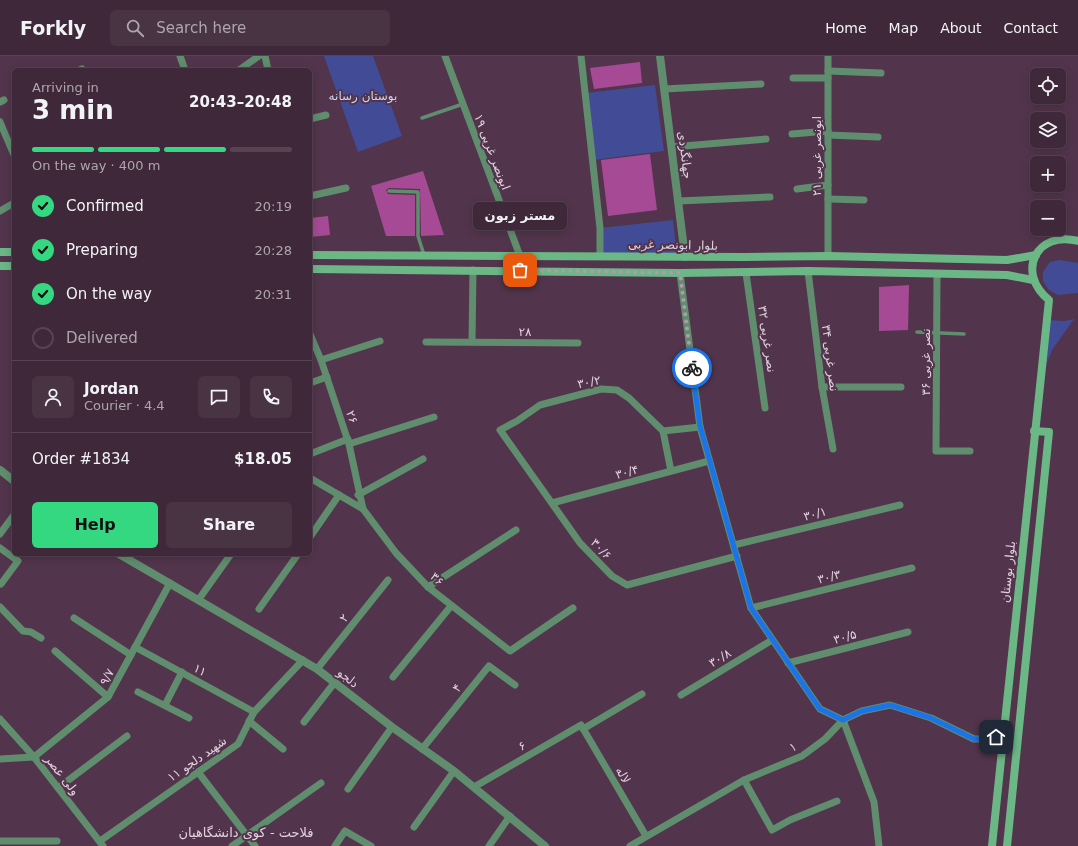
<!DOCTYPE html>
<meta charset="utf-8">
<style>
body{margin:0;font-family:"DejaVu Sans",Vazirmatn,sans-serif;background:#493444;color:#f1f3f6;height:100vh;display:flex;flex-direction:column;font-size:15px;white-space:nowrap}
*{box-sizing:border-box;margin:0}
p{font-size:13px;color:#ada6ae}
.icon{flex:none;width:22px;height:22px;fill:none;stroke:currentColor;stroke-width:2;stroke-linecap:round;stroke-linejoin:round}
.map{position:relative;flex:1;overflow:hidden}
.details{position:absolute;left:12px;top:12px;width:300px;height:488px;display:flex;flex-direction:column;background:#3e2839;border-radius:6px;box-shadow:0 2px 10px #0003,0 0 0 1px #574453}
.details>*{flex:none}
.fabs{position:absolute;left:1030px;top:12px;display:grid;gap:8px}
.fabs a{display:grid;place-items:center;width:36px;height:36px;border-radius:6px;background:#3e2839;box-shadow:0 2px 10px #0003,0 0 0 1px #574453;font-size:20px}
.pin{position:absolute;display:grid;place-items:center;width:34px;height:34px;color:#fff;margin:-17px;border-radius:8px;box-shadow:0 2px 6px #0006}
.courier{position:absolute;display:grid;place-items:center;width:40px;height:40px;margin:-20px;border:3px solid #1a73e8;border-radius:50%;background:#fff;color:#222;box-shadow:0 1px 5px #0007}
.bubble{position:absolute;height:28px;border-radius:6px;background:#3e2839;box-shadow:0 2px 10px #0003,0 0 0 1px #574453;font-size:13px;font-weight:600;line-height:28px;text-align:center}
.overview em{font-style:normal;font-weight:600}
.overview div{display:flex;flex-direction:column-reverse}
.overview{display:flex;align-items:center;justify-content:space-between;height:68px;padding:0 20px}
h1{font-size:26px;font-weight:600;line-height:30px}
.bar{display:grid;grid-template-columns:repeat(4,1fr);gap:6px 4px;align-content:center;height:48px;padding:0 20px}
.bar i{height:5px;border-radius:3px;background:#574453}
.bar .on{background:#33d881}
.bar p{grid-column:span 4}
.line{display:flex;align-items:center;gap:10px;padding:0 20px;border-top:1px solid #574453}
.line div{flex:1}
.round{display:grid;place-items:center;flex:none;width:42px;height:42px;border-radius:6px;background:#493444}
ol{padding:0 20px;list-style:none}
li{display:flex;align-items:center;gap:12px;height:44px}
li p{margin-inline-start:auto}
li .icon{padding:4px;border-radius:50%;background:#33d881;color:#111;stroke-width:4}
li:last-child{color:#ada6ae}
li i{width:22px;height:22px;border:2px solid #574453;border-radius:50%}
.action{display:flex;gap:8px;margin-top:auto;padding:8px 20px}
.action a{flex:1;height:46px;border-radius:6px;background:#33d881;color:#111;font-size:16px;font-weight:600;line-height:46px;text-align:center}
.action a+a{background:#493444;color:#f1f3f6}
header{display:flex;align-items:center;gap:24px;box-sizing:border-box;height:56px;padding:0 20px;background:#3e2839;border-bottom:1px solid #574453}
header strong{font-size:19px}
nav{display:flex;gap:22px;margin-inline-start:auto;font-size:14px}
.search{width:280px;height:36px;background:#493444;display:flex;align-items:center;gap:10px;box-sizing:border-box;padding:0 14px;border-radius:6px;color:#ada6ae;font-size:15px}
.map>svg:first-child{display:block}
.green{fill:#414b96}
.building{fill:#a64a96}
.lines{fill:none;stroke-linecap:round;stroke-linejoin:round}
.service{stroke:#5f8d6e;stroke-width:3.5}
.minor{stroke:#5f8d6e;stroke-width:7}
.tertiary{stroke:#5f8d6e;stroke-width:8}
.secondary{stroke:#6cb786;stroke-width:8}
.done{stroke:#b09aab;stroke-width:4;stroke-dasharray:0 7.2}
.route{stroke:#1a73e8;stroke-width:5}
.labels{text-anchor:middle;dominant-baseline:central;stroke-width:4;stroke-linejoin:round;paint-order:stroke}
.park-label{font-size:12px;fill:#ccd3ed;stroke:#52354c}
.street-label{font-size:12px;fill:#e2d1de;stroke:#52354c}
.neighbourhood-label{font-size:13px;fill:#e2d1de;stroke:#52354c}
</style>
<header>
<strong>Forkly</strong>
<div class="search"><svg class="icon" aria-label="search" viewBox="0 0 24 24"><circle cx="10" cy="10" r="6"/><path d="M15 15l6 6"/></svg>Search here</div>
<nav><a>Home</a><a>Map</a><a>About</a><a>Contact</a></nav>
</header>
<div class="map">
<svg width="1078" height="790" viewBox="0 0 1078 790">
<rect width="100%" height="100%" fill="#52354c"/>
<!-- green -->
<g class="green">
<path d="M324,0H373L402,80L358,96Z"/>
<path d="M655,29L664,95L593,104L586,37Z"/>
<path d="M673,164L677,201L600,200V172Z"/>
<path d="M1060,204L1078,207V237L1058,239L1049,234L1043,225V216L1050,206Z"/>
<path d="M1074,263L1052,294L1046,309L1040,367L1048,264L1065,265Z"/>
</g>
<!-- building -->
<g class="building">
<path d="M640,6L642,27L594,33L590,12Z"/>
<path d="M650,98L657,154L608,160L601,104Z"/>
<path d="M423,115L444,179L421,180L420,133L389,132L386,134L388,138L415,139V180H386L371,130Z"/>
<path d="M328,160L330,179L310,181V162Z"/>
<path d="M909,229L908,274L879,275V231Z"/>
</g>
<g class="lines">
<!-- service -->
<g class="service">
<path d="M422,62L463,48"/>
<path d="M389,135L418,136V180L424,199"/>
<path d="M917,276L964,278"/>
</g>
<!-- minor -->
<g class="minor">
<path d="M180,0L185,14"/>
<path d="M265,0L268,14"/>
<path d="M445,0L520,200"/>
<path d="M581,0L600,172V200"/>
<path d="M828,0V200"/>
<path d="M80,14L82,13"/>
<path d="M239,14L259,0"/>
<path d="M828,15L881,17"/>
<path d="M793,22H828"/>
<path d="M664,33L761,28"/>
<path d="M0,46L4,44"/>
<path d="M310,63L326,59"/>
<path d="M0,66L14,99"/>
<path d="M792,78L828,75"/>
<path d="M828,79L878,81"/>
<path d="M672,91L766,83"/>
<path d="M797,133L828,129"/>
<path d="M310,140L346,132"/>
<path d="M828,143L864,144"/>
<path d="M679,145L770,141"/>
<path d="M0,155L14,147"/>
<path d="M808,215L822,331L833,393"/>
<path d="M680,217L700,371L751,552L820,653L843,664"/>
<path d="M746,217L765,352"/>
<path d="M937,218L936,395H970"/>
<path d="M310,278L321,304L349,388L363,453L396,497L428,531L510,595L573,552"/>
<path d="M426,286L578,287"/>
<path d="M472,286L473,214"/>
<path d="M321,304L380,285"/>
<path d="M310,327L327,321"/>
<path d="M822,331H901"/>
<path d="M700,371L663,375L629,342L617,334L601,333L540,349L517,365L500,374L580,487L612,520L627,529L737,500"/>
<path d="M663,375L671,415"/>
<path d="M349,388L434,361"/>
<path d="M310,398L348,383"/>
<path d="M310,422L363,453"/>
<path d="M358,439L423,403"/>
<path d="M552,447L709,405"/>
<path d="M0,478L14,459"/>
<path d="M310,481L339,439"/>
<path d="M734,489L900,449"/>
<path d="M0,492L18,505L1,528"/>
<path d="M428,531L516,474"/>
<path d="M199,543L231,498"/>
<path d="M0,551L23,575L31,576L41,582"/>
<path d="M751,552L912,512"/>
<path d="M259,553L298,498"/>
<path d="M74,562L131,599"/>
<path d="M135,591L254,656"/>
<path d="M55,595L108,641"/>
<path d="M788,607L908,576"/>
<path d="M317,613L388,524"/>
<path d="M393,621L451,550"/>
<path d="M138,636L189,662"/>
<path d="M681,639L772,584"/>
<path d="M165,649L182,616"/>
<path d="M0,663L34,701L103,790"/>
<path d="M843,664L874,746L879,790"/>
<path d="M249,665L283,693"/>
<path d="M304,666L335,626"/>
<path d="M583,673L642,638"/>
<path d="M422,693L489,610L515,629"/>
<path d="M0,703L34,701L108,641L170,527"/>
<path d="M198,716L255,790"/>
<path d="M744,724L772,774L790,764L837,745"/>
<path d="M474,731L581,669L646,780"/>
<path d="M58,732L127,680"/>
<path d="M348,733L392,671"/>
<path d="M414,771L454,715"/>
<path d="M0,785H57"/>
<path d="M100,785L238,688L254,656L303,604"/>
<path d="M232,790L321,727"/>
<path d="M335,790L345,775L371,790"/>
<path d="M489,790L510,760"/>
<path d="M630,790L744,724L802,700L825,683L843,664L862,655L890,649L931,662L974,683H989L1004,679"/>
</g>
<!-- tertiary -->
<g class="tertiary">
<path d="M660,0L685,201"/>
<path d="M0,414L14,425"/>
<path d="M119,498L317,613L392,671L454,715L545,790"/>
</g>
<!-- secondary -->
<g class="secondary">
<path d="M0,196H14"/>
<path d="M310,199L745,201L828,200L1007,204L1036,199"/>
<path d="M0,210H14"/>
<path d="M310,213L680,217L808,215L1007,219L1033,224"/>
<path d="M992,790L1049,244C1015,216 1037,174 1078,185"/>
<path d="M1007,790L1049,376L1034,375"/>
</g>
</g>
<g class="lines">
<!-- done -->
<path class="done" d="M520,214L680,217L692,312"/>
<!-- route -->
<path class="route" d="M692,312L700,370L751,552L820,653L843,664L862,655L890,649L931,662L974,683H989L996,681"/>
</g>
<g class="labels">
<!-- park labels -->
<g class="park-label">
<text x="363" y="40">بوستان رسانه</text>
</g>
<!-- street labels -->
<g class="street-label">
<text transform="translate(492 96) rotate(69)">ابونصر غربی ۱۹</text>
<text transform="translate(685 99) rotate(83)">جهانگردی</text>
<text transform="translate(817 100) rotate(-90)">ابونصر غربی ۲۱</text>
<text transform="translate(673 189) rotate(1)">بلوار ابونصر غربی</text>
<text transform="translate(525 276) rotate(1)">۲۸</text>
<text transform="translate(767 283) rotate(82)">نصر غربی ۳۲</text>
<text transform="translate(830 302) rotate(83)">نصر غربی ۳۴</text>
<text transform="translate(926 306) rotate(-90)">نصر غربی ۳۶</text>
<text transform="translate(589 326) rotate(-11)">۳۰/۲</text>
<text transform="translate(352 361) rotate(71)">۲۶</text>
<text transform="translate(627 416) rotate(-15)">۳۰/۴</text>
<text transform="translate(815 458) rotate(-14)">۳۰/۱</text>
<text transform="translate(601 493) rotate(46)">۳۰/۶</text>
<text transform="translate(1008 516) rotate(-84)">بلوار بوستان</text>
<text transform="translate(829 521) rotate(-14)">۳۰/۳</text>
<text transform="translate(437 523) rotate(43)">۳۶</text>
<text transform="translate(344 562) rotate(-52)">۲</text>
<text transform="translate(845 581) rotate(-15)">۳۰/۵</text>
<text transform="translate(720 602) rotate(-31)">۳۰/۸</text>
<text transform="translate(200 614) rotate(29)">۱۱</text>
<text transform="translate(107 621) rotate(-61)">۹/۷</text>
<text transform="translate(348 622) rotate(38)">دلجو</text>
<text transform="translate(457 632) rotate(-51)">۴</text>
<text transform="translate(522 690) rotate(-30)">۶</text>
<text transform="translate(793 691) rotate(-26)">۱</text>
<text transform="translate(197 703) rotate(-35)">شهید دلجو ۱۱</text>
<text transform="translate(62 719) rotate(52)">ولی عصر</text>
<text transform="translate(623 719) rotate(60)">لاله</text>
</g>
<!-- neighbourhood labels -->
<g class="neighbourhood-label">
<text x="246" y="776">فلاحت - کوی دانشگاهیان</text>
</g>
</g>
</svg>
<div class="fabs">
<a><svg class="icon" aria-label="locate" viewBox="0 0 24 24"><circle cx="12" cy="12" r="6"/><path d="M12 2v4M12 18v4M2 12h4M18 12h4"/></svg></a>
<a><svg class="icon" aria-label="layers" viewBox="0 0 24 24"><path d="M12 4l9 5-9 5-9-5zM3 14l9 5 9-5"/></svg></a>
<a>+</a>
<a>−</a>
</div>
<div class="pin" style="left:520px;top:214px;background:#ea580c"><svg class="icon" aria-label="bag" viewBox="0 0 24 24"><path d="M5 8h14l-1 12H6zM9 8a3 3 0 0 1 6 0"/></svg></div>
<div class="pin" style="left:996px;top:681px;background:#1f2937"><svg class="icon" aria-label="home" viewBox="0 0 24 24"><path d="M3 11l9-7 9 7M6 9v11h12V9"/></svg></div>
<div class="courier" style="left:692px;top:312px"><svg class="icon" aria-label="bike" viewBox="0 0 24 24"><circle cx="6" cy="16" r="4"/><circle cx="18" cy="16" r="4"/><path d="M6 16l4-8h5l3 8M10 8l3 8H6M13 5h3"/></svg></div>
<div class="bubble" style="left:473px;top:146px;width:94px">مستر زبون</div>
<section class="details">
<div class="overview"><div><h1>3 min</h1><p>Arriving in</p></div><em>20:43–20:48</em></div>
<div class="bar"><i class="on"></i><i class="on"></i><i class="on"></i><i></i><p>On the way · 400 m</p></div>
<ol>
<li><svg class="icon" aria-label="check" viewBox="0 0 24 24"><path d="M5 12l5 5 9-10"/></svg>Confirmed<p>20:19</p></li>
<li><svg class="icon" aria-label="check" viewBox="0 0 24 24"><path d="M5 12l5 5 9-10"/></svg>Preparing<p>20:28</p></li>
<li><svg class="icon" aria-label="check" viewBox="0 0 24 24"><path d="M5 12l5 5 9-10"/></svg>On the way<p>20:31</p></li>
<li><i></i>Delivered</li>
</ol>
<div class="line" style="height:72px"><a class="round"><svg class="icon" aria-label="person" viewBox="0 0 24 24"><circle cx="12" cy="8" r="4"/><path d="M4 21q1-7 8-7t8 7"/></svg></a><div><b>Jordan</b><p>Courier · 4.4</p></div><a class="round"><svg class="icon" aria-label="chat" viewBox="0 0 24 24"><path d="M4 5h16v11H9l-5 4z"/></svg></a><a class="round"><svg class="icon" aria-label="phone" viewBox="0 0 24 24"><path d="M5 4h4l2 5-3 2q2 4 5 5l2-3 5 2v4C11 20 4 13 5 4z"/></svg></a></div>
<div class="line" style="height:52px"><div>Order #1834</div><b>$18.05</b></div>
<div class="action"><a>Help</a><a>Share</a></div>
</section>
</div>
